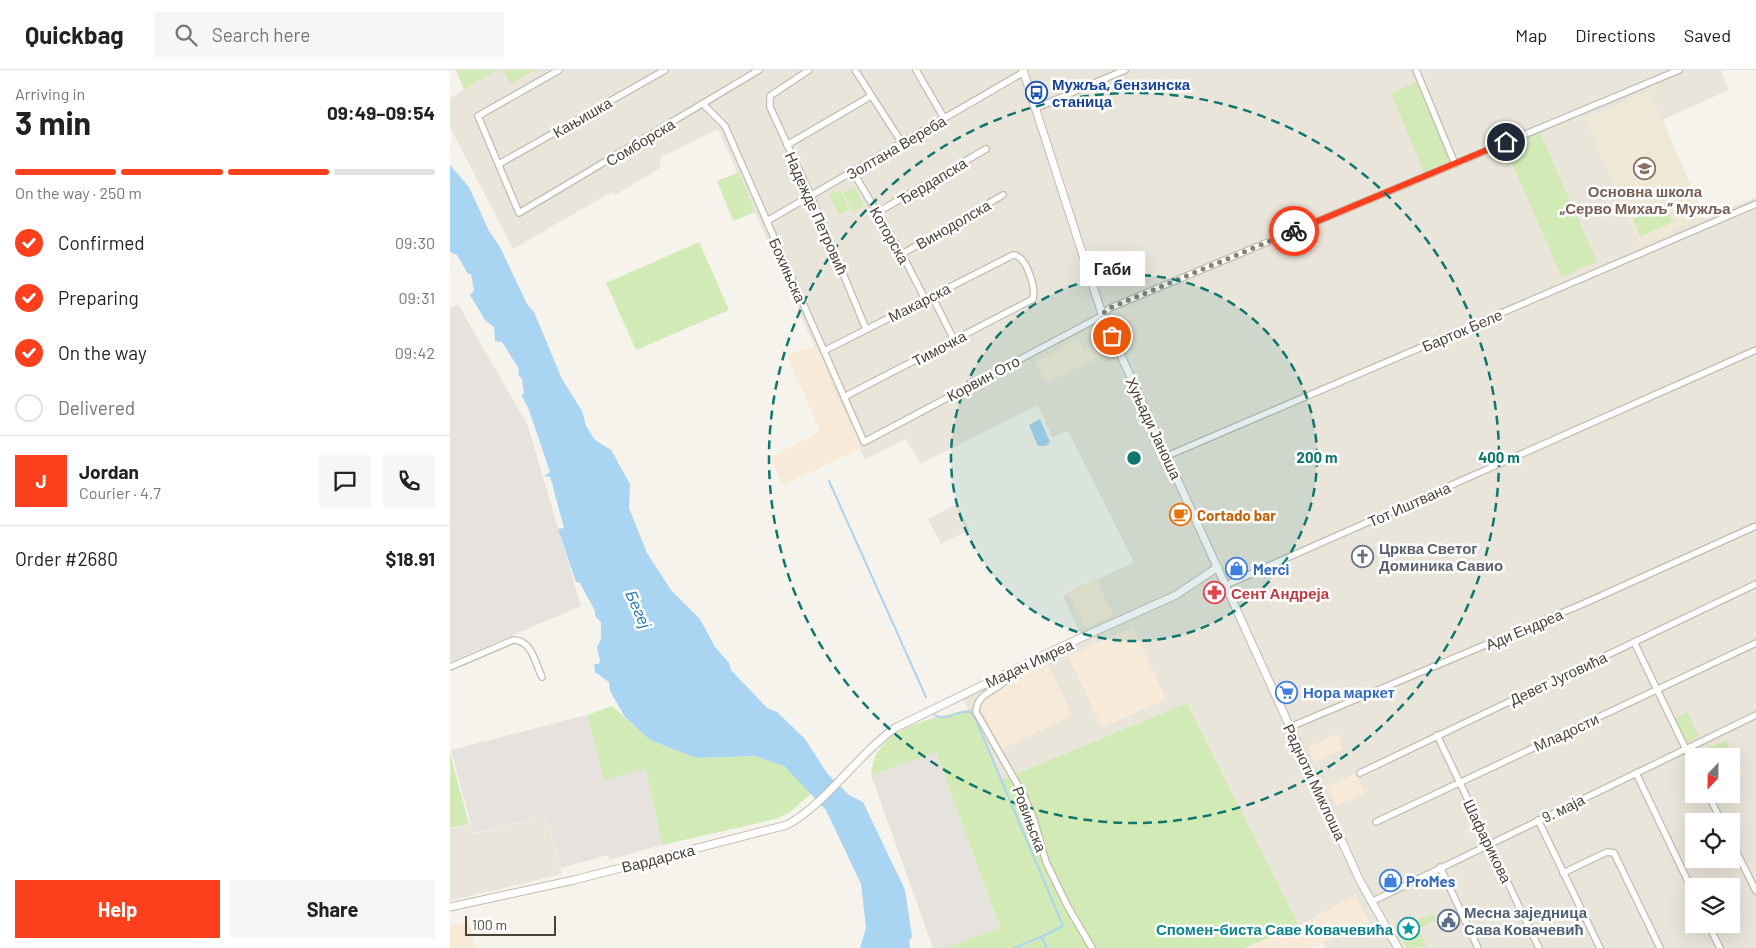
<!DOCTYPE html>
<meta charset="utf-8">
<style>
body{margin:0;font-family:Barlow,sans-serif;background:#f6f6f6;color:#222;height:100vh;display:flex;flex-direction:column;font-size:19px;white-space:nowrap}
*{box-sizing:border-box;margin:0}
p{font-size:16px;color:#767676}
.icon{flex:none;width:28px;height:28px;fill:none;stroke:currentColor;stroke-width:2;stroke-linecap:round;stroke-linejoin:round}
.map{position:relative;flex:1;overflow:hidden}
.side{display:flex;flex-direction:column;background:#fff;width:450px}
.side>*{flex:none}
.needle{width:32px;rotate:202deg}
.controls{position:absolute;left:1235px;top:678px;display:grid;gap:10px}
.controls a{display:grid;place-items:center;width:55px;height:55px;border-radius:0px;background:#fff;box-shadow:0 5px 20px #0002;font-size:25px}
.scale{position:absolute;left:15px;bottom:12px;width:91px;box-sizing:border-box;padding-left:5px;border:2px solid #4b4439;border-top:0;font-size:14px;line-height:18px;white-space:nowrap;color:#4b4439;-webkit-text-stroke:4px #fff;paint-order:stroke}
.pin{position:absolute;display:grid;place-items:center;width:42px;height:42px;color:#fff;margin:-21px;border:2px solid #fff;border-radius:50%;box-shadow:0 1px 5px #0007}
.courier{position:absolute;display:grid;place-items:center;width:50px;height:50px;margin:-25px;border:4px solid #fc3f1d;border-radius:50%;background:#fff;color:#222;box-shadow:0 1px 6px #0007}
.bubble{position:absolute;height:35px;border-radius:0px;background:#fff;box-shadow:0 5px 20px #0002;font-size:16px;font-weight:700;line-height:35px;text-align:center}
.summary em{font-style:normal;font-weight:700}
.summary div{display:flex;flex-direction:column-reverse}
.summary{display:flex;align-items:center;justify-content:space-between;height:85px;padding:0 15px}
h1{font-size:32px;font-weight:700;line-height:38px}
.bar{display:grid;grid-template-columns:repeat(4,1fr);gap:8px 5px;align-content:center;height:60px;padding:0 15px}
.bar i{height:6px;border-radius:4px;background:#e0e0e0}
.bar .active{background:#fc3f1d}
.bar p{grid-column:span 4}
.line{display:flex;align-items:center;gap:12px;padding:0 15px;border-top:1px solid #e0e0e0}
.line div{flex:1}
.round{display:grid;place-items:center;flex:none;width:52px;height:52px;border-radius:0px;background:#f6f6f6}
ol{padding:0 15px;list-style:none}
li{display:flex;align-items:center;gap:15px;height:55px}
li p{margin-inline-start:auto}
li .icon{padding:5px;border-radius:50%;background:#fc3f1d;color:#fff;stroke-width:4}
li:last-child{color:#767676}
li i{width:28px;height:28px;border:2px solid #e0e0e0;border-radius:50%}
.cta{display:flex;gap:10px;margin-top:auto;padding:10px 15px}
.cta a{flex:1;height:58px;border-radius:0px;background:#fc3f1d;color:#fff;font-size:20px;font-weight:700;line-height:58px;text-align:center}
.cta a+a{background:#f6f6f6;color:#222}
header{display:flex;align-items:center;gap:30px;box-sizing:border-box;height:70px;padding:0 25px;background:#fff;border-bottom:1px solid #e0e0e0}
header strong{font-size:24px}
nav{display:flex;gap:28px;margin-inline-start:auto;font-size:18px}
.search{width:350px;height:45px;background:#f6f6f6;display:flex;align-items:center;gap:12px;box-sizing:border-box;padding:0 18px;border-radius:0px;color:#767676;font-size:19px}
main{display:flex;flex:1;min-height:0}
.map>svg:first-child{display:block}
.residential{fill:#eae5da;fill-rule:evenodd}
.commercial{fill:#f7ead8}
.industrial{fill:#e6e2dd}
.education{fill:#efe8d6}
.green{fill:#d2eab5}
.parking{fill:#e5e3e0}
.water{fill:#a9d4f2}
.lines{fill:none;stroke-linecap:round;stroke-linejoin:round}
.stream{stroke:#a9d4f2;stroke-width:2}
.minor-casing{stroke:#c2bbae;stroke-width:8}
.tertiary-casing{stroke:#c2bbae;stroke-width:9}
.minor{stroke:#fff;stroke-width:5.5}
.tertiary{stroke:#fff;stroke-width:7}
.done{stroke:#878178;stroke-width:5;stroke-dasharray:0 9}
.route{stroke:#fc3f1d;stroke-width:6}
.ring{fill:none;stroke:#0f766e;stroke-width:2.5;stroke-dasharray:9 6}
.labels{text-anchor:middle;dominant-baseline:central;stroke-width:5;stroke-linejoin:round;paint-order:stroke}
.transit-label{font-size:15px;font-weight:bold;fill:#164399;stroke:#fff;text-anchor:start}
.street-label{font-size:15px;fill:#4b4439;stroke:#fff}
.education-label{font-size:15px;font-weight:bold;fill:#785e54;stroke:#fff}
.food-label{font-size:15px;font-weight:bold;fill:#c56008;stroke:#fff;text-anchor:start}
.worship-label{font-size:15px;font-weight:bold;fill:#5b616d;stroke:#fff;text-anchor:start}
.shop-label{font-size:15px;font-weight:bold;fill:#366cbe;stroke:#fff;text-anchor:start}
.health-label{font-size:15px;font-weight:bold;fill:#be3a42;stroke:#fff;text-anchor:start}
.service-label{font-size:15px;font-weight:bold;fill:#4e5e75;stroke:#fff;text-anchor:start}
.culture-label{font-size:15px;font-weight:bold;fill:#0d838f;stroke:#fff;text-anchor:end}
.water-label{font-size:16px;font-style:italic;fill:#2e7ab2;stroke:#fff}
.centre{fill:#0f766e;stroke:#fff;stroke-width:2.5}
.ring-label{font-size:15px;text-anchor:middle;font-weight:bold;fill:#0f766e;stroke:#fff;stroke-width:5;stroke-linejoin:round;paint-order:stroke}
</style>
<header>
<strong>Quickbag</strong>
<div class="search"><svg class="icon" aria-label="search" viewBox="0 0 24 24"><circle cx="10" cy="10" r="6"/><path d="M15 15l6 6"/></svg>Search here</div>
<nav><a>Map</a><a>Directions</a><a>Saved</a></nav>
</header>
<main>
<section class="side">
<div class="summary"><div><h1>3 min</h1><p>Arriving in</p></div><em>09:49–09:54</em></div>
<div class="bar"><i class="active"></i><i class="active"></i><i class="active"></i><i></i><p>On the way · 250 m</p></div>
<ol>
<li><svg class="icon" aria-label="check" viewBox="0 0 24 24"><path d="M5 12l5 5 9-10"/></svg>Confirmed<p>09:30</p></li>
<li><svg class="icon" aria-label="check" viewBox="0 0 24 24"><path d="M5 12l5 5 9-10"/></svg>Preparing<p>09:31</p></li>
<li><svg class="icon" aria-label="check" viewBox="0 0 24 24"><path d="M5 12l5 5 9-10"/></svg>On the way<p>09:42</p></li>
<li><i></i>Delivered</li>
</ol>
<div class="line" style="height:90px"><b class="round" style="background:#fc3f1d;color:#fff">J</b><div><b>Jordan</b><p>Courier · 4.7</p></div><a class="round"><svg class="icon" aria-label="chat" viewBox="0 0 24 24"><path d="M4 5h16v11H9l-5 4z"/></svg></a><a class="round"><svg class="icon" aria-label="phone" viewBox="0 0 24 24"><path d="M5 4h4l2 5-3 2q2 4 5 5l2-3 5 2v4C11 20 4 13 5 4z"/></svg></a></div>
<div class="line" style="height:65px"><div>Order #2680</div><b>$18.91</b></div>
<div class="cta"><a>Help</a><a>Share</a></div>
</section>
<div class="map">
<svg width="1306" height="878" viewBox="0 0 1306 878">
<rect width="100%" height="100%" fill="#f6f3ec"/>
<!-- residential -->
<g class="residential">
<path d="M46,0H52L61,14L86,0H1271L1279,20L1212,50L1255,149L1306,127V878H876L873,873L920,852L849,856L737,633L551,710L511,624L631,565L613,526L684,492L618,361L602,367L588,335L471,394L455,369L415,390L268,59L211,87L209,99L165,125L162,122L63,179L0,57V28ZM1244,686H1281V724H1244ZM1244,751H1281V789H1244ZM1244,816H1281V854H1244Z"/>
<path d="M507,434L520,460L491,474L478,449Z"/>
<path d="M96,745L112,804L0,831V759L20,754L23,764Z"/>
</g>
<!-- commercial -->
<g class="commercial">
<path d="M628,268L634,280L656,269L662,281L597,313L585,293Z"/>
<path d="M367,277L392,338L407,365L410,379L333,415L320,388L370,361L337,284Z"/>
<path d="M646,509L663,545L635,558L618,522Z"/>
<path d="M683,557L716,629L652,658L618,586Z"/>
<path d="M595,588L622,645L551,680L529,633L555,615L561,602Z"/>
<path d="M887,664L893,679L865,692L858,677Z"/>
<path d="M906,703L915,723L886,736L877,717Z"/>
<path d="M905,825L920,852L862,878H794L849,856Z"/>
<path d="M20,851L24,878H0V856Z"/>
</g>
<!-- industrial -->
<g class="industrial">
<path d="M8,234L78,356L131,536L0,592V239Z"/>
<path d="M137,645L154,710L196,699L212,775L159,790L158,785L111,798L96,745L23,763L1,680Z"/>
<path d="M486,682L550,859L495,878H483L421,705Z"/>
</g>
<!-- education -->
<g class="education">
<path d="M1199,20L1255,147L1190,175L1135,48Z"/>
<path d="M1276,667L1294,705L1281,711V686H1244V690L1241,683Z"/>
</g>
<!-- green -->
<g class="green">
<path d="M6,0H46L14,20Z"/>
<path d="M52,0H86L61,14Z"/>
<path d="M969,11L1002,90L974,102L941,23Z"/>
<path d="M1090,63L1147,192L1112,207L1055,78Z"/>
<path d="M289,102L305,142L283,151L267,111Z"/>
<path d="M404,117L415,136L404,142L393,123Z"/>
<path d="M390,120L400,139L389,145L379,125Z"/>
<path d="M1215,135L1223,152L1190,167L1183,149Z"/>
<path d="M249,172L279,240L186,280L156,213Z"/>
<path d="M737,633L849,856L794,878H495L550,858L486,682L421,705C422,698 423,689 427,683C445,653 490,647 520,639L551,710Z"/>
<path d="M162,636L200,670L246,688L305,686L334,696L361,724L340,742L326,749L212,775L196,699L154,710L137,645Z"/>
<path d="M1237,642L1249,666L1236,673L1224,649Z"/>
<path d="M1276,670L1285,689L1281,691V686H1247L1246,683Z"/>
<path d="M0,683L19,754L0,758Z"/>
<path d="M982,843L986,850L968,859L977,876L957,878L948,860Z"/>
</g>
<!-- parking -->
<path class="parking" d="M1192,16L1194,22L1138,46L1135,39Z"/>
<!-- water -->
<g class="water">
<path d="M0,95L19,117L39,161L50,177L77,234L84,242L112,309L132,341L136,356L145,370L161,380L180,414L179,438L197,483L221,520L250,549L265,577L279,593L281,600L317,638L327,642L355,669L377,703L399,725L413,732L455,820L462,867L459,871L460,878H410L416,858L411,814L376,740L334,696L305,686L246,688L200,670L175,647L160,621L159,612L145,602L144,594H149L150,590L147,577L151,569V552L145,546V541L130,513L126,512L108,459L114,458L102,413L100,407L94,406L100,402L78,337L71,325L74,324L72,309L68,304L69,299L52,272L45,271L44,257L35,250L20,225L24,221L21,204H18L7,185L0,182Z"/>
<path d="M590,349L600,372L596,376H588L579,355Z"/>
</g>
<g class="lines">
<!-- stream -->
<g class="stream">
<path d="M379,411L476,627"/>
<path d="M485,645C498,653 508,638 521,642L526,650L613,856L591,867"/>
<path d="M564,878L591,867L597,878"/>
</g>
<defs>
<g id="minor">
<path d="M109,0L28,46L69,143L309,0"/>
<path d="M359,0L320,26V37L361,126L416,259"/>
<path d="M405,0L452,73"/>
<path d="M466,0L494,48"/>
<path d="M966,0L1005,94"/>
<path d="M253,34L275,56L414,372L648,248L660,238L1229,0"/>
<path d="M586,38L675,0"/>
<path d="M337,75L421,26"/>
<path d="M49,94L215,0"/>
<path d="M403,102L452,184L475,229"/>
<path d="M428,142L536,79"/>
<path d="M317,151L574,2"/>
<path d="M452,184L553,125"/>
<path d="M482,226L504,270"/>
<path d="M374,281L563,185C576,185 586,217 583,229L394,327"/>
<path d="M717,386L1306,134"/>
<path d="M776,515L1306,280"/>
<path d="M1184,572L1244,696"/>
<path d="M0,597L63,570C82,570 85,593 92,607"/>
<path d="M554,604L555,611C544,622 527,623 526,642L574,726L584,750L596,792L618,837L642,878"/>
<path d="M840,657L1135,533L1306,456"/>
<path d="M987,665L1089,878"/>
<path d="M910,703L1306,514"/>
<path d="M1186,703L1244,824"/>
<path d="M1258,724L1271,751"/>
<path d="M1088,750L1150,878"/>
<path d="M926,752L1306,573"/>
<path d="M1281,771L1306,821"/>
<path d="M990,797L1028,878"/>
<path d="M1113,803L1157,782L1164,783L1210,878"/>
<path d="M921,832L1306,645"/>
<path d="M1258,854L1270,878"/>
</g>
<g id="tertiary">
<path d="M573,0L652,244L910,811L948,878"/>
<path d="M0,837L124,810L337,755C376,734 407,685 445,658L615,575L726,525L768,497"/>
</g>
</defs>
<!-- minor casing -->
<use href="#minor" class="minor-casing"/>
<!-- tertiary casing -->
<use href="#tertiary" class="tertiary-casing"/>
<!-- minor -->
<use href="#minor" class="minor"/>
<!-- tertiary -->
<use href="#tertiary" class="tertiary"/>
</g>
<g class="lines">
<!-- done -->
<path class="done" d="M662,266L652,244L660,238L844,161"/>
<!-- route -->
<path class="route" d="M844,161L1056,72"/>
</g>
<!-- distance rings -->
<circle cx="684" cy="388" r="183" fill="#0f766e" fill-opacity=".12"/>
<g class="ring">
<circle cx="684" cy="388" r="183"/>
<circle cx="684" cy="388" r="365"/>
</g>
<!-- icons -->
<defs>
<symbol id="bus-ring" viewBox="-11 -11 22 22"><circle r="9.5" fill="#fff" stroke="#1a4fb4" stroke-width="1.5"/><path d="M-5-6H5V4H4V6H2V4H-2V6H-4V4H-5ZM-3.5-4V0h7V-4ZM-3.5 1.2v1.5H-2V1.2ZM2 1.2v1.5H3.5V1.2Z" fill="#1a4fb4"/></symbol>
<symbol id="school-ring" viewBox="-11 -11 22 22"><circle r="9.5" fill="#fff" stroke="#8d6e63" stroke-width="1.5"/><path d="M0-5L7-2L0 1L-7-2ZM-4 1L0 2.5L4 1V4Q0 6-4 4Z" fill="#8d6e63"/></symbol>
<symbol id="cafe-ring" viewBox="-11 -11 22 22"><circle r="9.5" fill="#fff" stroke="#e8710a" stroke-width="1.5"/><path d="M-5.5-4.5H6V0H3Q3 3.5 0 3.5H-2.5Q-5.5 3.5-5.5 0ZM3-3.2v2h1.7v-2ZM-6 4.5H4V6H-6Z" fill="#e8710a"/></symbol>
<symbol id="church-ring" viewBox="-11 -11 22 22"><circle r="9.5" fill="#fff" stroke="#6b7280" stroke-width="1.5"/><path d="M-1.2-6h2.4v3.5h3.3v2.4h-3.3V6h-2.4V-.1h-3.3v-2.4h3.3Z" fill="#6b7280"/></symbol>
<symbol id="shop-ring" viewBox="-11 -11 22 22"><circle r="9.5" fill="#fff" stroke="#3f7fe0" stroke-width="1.5"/><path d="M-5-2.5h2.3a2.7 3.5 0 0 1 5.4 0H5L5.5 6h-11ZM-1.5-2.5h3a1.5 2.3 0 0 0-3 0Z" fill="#3f7fe0"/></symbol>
<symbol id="pharmacy-ring" viewBox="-11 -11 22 22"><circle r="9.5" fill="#fff" stroke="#e0444e" stroke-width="1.5"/><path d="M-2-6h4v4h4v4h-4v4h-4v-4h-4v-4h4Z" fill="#e0444e"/></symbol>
<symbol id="supermarket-ring" viewBox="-11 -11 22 22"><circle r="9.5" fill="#fff" stroke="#3f7fe0" stroke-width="1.5"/><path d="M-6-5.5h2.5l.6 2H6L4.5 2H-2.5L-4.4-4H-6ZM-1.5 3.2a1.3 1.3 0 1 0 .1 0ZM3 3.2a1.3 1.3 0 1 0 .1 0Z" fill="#3f7fe0"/></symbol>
<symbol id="civic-ring" viewBox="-11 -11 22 22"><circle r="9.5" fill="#fff" stroke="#5c6f8a" stroke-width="1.5"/><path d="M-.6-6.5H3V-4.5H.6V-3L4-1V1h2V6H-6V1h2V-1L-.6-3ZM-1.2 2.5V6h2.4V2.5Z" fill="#5c6f8a"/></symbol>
<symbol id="sight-ring" viewBox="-11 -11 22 22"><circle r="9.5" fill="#fff" stroke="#0f9aa8" stroke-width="1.5"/><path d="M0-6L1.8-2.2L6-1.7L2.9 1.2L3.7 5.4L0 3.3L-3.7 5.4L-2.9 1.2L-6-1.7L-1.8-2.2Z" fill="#0f9aa8"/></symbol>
</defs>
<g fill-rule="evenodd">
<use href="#bus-ring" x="574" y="10" width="25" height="25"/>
<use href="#school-ring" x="1182" y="86" width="25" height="25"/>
<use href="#cafe-ring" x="718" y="432" width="25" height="25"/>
<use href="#church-ring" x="900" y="474" width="25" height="25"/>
<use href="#shop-ring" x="774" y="486" width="25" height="25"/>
<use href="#pharmacy-ring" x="752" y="510" width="25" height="25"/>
<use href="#supermarket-ring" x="824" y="610" width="25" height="25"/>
<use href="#shop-ring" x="928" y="798" width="25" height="25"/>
<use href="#civic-ring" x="986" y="838" width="25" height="25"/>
<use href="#sight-ring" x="946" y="846" width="25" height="25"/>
</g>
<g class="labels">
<!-- transit labels -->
<g class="transit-label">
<text x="602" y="14">Мужља, бензинска<tspan x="602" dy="17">станица</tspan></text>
</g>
<!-- street labels -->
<g class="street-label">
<text transform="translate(132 47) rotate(-30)">Кањишка</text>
<text transform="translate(190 72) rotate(-31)">Сомборска</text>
<text transform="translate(446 77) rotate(-30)">Золтана Вереба</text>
<text transform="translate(482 111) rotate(-31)">Ђердапска</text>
<text transform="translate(367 143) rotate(66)">Надежде Петровић</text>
<text transform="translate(503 154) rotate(-30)">Винодолска</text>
<text transform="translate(440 165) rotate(60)">Которска</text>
<text transform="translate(338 200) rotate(66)">Бохињска</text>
<text transform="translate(469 232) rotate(-27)">Макарска</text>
<text transform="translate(1012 260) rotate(-23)">Барток Беле</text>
<text transform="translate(489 278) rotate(-28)">Тимочка</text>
<text transform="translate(533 308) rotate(-28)">Корвин Ото</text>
<text transform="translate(704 358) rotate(65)">Хуњади Јаноша</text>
<text transform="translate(959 434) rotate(-24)">Тот Иштвана</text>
<text transform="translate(1074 559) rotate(-23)">Ади Ендреа</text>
<text transform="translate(579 593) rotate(-25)">Мадач Имреа</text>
<text transform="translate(1108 608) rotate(-25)">Девет Југовића</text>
<text transform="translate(1116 662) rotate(-25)">Младости</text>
<text transform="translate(865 712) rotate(65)">Радноти Миклоша</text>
<text transform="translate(1113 738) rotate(-26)">9. маја</text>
<text transform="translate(580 749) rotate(69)">Ровињска</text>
<text transform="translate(1038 771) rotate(64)">Шафарикова</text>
<text transform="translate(208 788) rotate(-14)">Вардарска</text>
</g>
<!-- education labels -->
<g class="education-label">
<text x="1195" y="121">Основна школа<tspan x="1195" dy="17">„Серво Михаљ” Мужља</tspan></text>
</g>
<!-- food labels -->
<g class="food-label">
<text x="747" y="445">Cortado bar</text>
</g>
<!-- worship labels -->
<g class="worship-label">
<text x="929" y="478">Црква Светог<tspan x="929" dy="17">Доминика Савио</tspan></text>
</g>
<!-- shop labels -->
<g class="shop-label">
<text x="803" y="499">Merci</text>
<text x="853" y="622">Нора маркет</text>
<text x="956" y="811">ProMes</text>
</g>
<!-- health labels -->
<g class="health-label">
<text x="781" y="523">Сент Андреја</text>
</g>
<!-- service labels -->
<g class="service-label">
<text x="1014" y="842">Месна заједница<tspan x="1014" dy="17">Сава Ковачевић</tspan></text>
</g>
<!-- culture labels -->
<g class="culture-label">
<text x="943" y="859">Спомен-биста Саве Ковачевића</text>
</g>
<!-- water labels -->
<g class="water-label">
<text transform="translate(189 539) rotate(66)">Бегеј</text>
</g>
</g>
<circle cx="684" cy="388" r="8" class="centre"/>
<g class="ring-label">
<text x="867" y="393">200 m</text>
<text x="1049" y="393">400 m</text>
</g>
</svg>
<div class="controls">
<a><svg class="needle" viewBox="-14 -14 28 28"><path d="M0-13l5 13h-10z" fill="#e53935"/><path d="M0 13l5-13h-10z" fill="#767676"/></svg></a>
<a><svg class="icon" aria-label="locate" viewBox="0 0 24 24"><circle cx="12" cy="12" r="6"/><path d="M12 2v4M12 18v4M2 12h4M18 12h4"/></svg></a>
<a><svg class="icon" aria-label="layers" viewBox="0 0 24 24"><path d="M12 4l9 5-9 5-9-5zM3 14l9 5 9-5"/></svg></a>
</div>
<div class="scale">100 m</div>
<div class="pin" style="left:662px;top:266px;background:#ea580c"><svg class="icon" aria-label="bag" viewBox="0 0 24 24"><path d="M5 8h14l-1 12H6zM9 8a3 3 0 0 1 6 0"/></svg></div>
<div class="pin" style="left:1056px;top:72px;background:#1f2937"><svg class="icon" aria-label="home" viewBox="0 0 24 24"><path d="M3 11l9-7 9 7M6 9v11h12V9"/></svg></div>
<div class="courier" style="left:844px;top:161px"><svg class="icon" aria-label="bike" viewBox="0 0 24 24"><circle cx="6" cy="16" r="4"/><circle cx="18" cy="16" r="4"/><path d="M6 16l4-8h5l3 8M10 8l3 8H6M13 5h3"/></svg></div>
<div class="bubble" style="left:630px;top:181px;width:65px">Габи</div>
</div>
</main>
